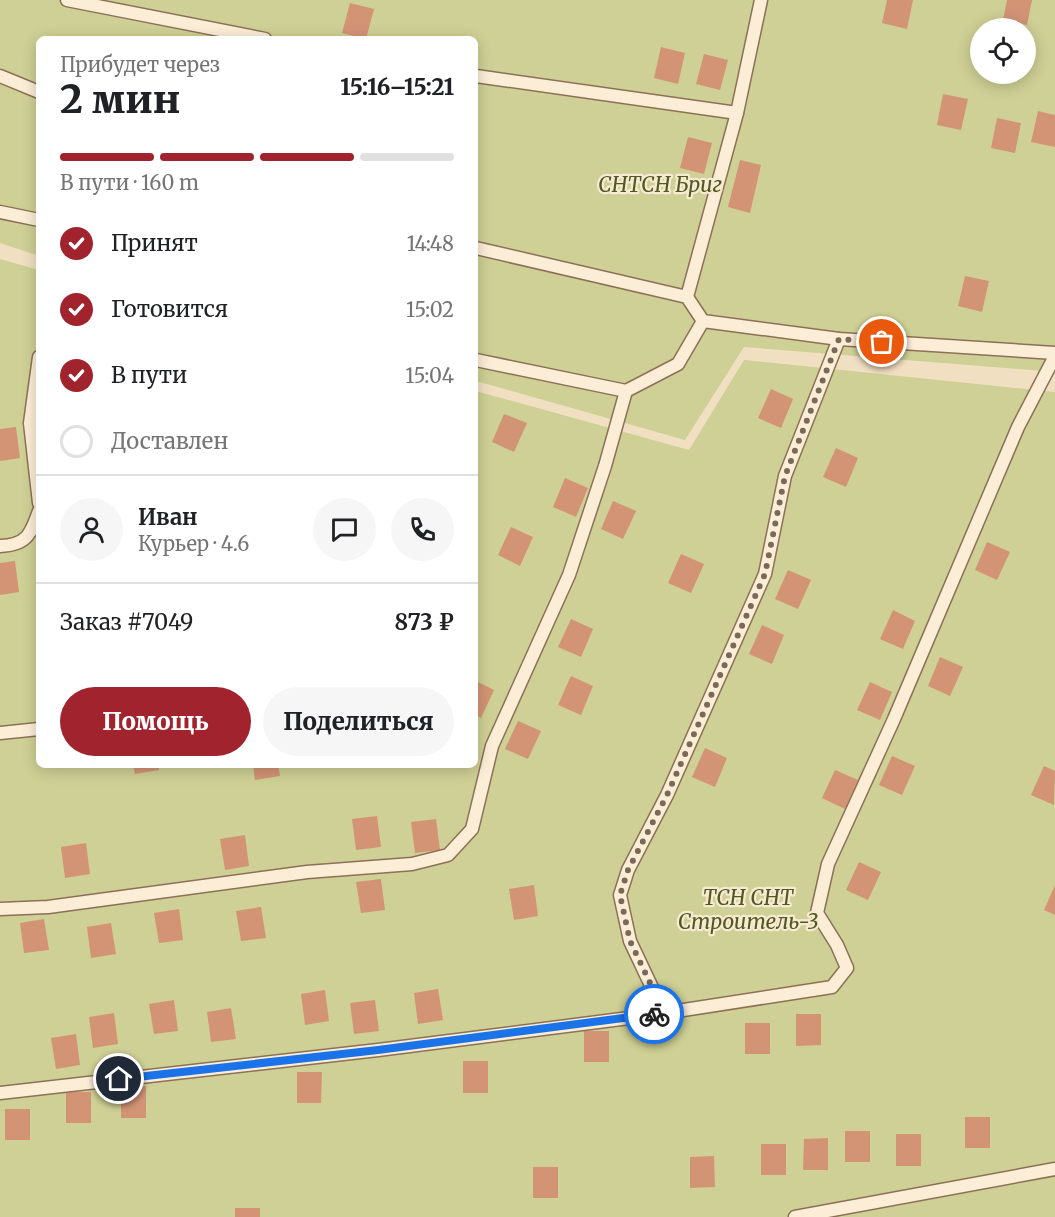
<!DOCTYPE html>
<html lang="ru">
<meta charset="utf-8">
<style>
body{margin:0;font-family:Merriweather,serif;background:#f6f6f6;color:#202124;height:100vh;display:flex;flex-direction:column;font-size:22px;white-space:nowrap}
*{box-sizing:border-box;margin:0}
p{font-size:20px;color:#757577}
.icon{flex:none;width:33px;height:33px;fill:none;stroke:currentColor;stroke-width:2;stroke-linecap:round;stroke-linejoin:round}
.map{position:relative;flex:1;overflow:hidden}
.details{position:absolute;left:36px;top:36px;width:442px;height:732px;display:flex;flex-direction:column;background:#fff;border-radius:9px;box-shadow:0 3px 15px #0003}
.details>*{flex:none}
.controls{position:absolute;left:970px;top:18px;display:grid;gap:12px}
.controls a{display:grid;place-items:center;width:66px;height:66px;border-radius:50%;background:#fff;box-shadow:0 3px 15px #0003;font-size:30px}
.pin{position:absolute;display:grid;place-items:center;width:51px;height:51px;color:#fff;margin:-26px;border:3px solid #fff;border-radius:50%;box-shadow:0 2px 6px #0007}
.courier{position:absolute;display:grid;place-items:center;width:60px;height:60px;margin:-30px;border:4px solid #1a73e8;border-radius:50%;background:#fff;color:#222;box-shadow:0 2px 8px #0007}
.headline em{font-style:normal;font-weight:800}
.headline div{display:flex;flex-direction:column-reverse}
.headline{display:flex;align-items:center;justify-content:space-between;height:102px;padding:0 24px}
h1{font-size:39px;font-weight:800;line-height:45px}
.bar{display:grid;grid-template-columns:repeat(4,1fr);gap:9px 6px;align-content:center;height:72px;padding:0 24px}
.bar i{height:8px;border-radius:4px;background:#e0e0e0}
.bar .current{background:#a1232d}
.bar p{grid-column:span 4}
.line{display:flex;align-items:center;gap:15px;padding:0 24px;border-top:2px solid #e0e0e0}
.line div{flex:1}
.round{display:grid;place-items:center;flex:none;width:63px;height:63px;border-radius:32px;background:#f6f6f6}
ol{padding:0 24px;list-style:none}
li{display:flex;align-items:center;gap:18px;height:66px}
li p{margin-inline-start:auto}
li .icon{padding:6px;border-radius:50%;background:#a1232d;color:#fff;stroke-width:4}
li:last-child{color:#757577}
li i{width:33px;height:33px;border:3px solid #e0e0e0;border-radius:50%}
.button{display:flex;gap:12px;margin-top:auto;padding:12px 24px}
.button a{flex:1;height:69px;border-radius:36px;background:#a1232d;color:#fff;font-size:24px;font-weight:800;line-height:69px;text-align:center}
.button a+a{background:#f6f6f6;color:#202124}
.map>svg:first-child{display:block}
.green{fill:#ced095;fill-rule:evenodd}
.building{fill:#d39475}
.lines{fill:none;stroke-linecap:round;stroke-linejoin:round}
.lane-casing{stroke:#8d7057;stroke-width:15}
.lane{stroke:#fbedd6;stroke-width:12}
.done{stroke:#7b6957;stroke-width:6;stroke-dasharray:0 10.8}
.route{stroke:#1a73e8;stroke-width:8}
.labels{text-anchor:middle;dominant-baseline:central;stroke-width:4.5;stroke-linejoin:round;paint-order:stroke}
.park-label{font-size:21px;font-style:italic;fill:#505922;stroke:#f8ead2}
</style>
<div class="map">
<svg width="1055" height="1217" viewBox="0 0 1055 1217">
<rect width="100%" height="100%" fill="#f1dfc2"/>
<!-- green -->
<g class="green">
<path d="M0,0H1055V372L744,347L685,440L476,381V39H39V256L0,243ZM981,28H1026V74H981Z"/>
<path d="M0,259L39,270V765H476V391L689,450L744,360L1055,392V1217H0Z"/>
</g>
<!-- building -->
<g class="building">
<path d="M887,0H913L907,29L882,23Z"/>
<path d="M1007,0H1032L1027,25L1003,20Z"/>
<path d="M350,3L374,9L366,39L342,33Z"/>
<path d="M661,47L685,53L678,84L654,78Z"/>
<path d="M704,54L728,60L720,90L696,84Z"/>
<path d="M943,94L968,99L961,130L937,125Z"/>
<path d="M1038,111L1055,115V147L1031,142Z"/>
<path d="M997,118L1021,123L1015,153L991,148Z"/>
<path d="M688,137L712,143L704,174L680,168Z"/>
<path d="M740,160L761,165L750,213L728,207Z"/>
<path d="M965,276L989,281L982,312L958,306Z"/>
<path d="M771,389L793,399L781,428L758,418Z"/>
<path d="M504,414L527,423L514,452L492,442Z"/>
<path d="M16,427L20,458L0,461V429Z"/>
<path d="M836,448L858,458L846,487L823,477Z"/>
<path d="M565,478L588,488L576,517L553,507Z"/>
<path d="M613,501L636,511L623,539L601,529Z"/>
<path d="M511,527L533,537L520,566L498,555Z"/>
<path d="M987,542L1010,552L997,580L975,570Z"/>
<path d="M681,554L704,564L691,593L668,583Z"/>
<path d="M15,561L19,592L0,595V563Z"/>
<path d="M788,570L811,580L798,609L775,599Z"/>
<path d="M893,610L915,621L903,649L880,639Z"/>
<path d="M571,619L593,629L581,657L558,647Z"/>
<path d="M762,625L784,635L772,664L749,654Z"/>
<path d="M940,657L963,667L950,696L928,686Z"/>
<path d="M571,676L593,686L581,715L558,705Z"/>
<path d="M476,681L494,690L481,718L476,715Z"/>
<path d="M870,682L892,692L880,720L857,710Z"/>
<path d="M518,721L541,731L528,759L505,749Z"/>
<path d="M705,748L727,758L715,787L692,777Z"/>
<path d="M892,756L915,766L902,795L879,785Z"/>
<path d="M133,765H159V770L135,774Z"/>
<path d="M253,765H278L280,776L255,780Z"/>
<path d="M1044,766L1055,771L1054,805L1031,795Z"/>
<path d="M835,770L858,780L845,809L822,798Z"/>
<path d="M377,816L381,847L356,850L352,819Z"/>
<path d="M436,819L440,850L415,853L411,822Z"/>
<path d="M245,835L249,866L225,870L220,839Z"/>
<path d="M86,843L90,874L65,878L61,847Z"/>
<path d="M859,862L881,872L868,900L846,890Z"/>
<path d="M381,879L385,910L361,913L356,882Z"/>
<path d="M534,885L538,916L514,920L509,889Z"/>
<path d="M1055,885V915L1044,910Z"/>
<path d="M261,907L266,938L241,941L236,911Z"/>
<path d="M179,909L183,940L159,943L154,913Z"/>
<path d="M44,919L49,950L24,953L20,923Z"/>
<path d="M111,923L116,954L91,958L87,927Z"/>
<path d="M438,989L443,1020L418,1024L414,993Z"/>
<path d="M325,990L329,1021L305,1025L301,994Z"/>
<path d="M174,1000L178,1031L154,1034L149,1004Z"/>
<path d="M375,1000L379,1031L354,1034L350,1003Z"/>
<path d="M231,1008L236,1039L211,1042L207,1012Z"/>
<path d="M114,1013L118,1044L93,1048L89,1017Z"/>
<path d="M796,1014H821V1045L796,1046Z"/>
<rect x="745" y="1023" width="25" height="31"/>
<rect x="584" y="1031" width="25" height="31"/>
<path d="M76,1034L80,1065L56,1069L51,1038Z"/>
<rect x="463" y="1061" width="25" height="32"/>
<path d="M297,1072H322L321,1103H297Z"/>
<path d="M146,1086V1118H121V1087Z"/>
<rect x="66" y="1092" width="25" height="31"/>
<rect x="5" y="1109" width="25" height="31"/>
<rect x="965" y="1117" width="25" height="31"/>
<rect x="845" y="1131" width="25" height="31"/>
<rect x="896" y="1134" width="25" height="32"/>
<path d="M828,1138V1170H803L804,1139Z"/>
<rect x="761" y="1144" width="25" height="31"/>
<path d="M714,1156L715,1187L690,1188V1157Z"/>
<rect x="533" y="1167" width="25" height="31"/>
<rect x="235" y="1208" width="25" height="9"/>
</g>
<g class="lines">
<defs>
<g id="lane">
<path d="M67,0L265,39"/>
<path d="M0,76L39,92"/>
<path d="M476,76L737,113"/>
<path d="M0,212L39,220"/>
<path d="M476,248L687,297L703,321L839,339L1055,353"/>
<path d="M687,297L737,113L761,0"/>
<path d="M39,357L30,423L39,503"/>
<path d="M476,360L626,391L678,364L703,321"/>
<path d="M0,546C27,545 31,534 39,511"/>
<path d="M0,733L39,729"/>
<path d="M0,909L48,907L307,872L412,864L448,855L472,829L492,746L569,575L605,466L626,391"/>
<path d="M664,1013L630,941L620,895L628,870L667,795L765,574L785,476L839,339"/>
<path d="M0,1093L378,1050L645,1016L832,987L847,968L837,945L817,913L828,864L894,719L1018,427L1055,356"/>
<path d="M795,1217L1055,1169"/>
</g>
</defs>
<!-- lane casing -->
<use href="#lane" class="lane-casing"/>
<!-- lane -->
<use href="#lane" class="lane"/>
</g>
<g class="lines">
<!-- done -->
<path class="done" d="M654,1014L664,1012L630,941L620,895L628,870L667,795L765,574L785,476L839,339L882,342"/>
<!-- route -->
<path class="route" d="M119,1079L378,1050L654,1014"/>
</g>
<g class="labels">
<!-- park labels -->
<g class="park-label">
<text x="660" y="184">СНТСН Бриг</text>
<text x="748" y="897">ТСН СНТ<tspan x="748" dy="24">Строитель-3</tspan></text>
</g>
</g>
</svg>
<div class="controls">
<a><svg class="icon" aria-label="locate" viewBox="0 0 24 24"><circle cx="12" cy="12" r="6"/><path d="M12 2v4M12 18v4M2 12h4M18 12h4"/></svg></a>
</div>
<div class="pin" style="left:882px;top:342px;background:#ea580c"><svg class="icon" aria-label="bag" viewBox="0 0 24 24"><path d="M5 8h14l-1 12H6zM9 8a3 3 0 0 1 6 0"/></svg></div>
<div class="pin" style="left:119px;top:1079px;background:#1f2937"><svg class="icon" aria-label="home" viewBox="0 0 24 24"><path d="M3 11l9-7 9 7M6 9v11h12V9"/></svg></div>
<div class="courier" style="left:654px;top:1014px"><svg class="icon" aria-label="bike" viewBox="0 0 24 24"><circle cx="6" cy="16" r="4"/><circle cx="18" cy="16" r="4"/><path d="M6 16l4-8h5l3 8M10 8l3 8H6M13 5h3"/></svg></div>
<section class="details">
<div class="headline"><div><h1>2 мин</h1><p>Прибудет через</p></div><em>15:16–15:21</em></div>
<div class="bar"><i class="current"></i><i class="current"></i><i class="current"></i><i></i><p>В пути · 160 m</p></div>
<ol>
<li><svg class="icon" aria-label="check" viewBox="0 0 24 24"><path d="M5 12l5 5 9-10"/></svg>Принят<p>14:48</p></li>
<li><svg class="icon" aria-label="check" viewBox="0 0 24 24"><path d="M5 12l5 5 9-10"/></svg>Готовится<p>15:02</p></li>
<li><svg class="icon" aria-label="check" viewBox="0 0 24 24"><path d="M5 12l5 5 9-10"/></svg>В пути<p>15:04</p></li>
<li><i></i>Доставлен</li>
</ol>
<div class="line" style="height:108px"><a class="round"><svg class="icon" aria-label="person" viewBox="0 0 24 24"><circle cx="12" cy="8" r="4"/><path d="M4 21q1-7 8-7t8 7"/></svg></a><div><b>Иван</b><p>Курьер · 4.6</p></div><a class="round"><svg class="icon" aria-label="chat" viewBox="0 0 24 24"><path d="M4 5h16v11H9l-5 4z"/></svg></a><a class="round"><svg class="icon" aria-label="phone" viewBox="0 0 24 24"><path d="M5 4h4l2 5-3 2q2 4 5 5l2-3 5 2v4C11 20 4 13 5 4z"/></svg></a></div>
<div class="line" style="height:78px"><div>Заказ #7049</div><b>873 ₽</b></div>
<div class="button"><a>Помощь</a><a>Поделиться</a></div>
</section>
</div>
